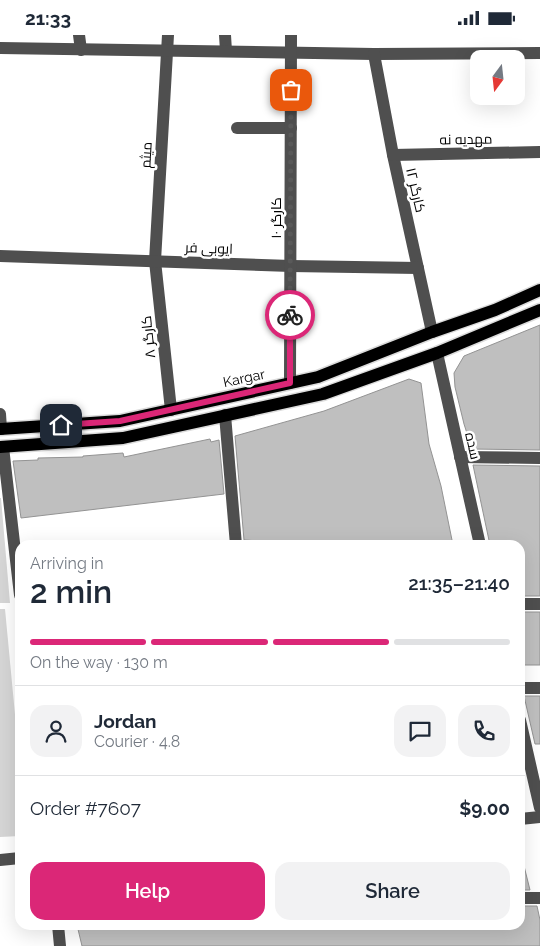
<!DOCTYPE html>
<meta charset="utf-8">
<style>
body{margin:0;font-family:Raleway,Cairo,sans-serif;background:#f2f2f3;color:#1f2937;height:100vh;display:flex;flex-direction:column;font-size:19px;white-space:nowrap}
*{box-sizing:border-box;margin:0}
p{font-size:16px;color:#747a83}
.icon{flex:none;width:28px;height:28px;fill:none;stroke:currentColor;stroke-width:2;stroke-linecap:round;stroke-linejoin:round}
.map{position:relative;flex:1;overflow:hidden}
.sheet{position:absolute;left:15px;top:505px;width:510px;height:390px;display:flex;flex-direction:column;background:#fff;border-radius:15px;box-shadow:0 5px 20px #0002}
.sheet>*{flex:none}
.needle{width:32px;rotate:195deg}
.buttons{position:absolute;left:470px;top:15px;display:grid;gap:10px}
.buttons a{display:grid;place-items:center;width:55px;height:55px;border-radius:10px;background:#fff;box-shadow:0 5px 20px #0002;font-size:25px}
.pin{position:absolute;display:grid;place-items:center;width:42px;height:42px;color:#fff;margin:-21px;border-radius:10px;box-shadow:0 2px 8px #0006}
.courier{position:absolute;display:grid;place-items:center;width:50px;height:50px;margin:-25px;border:4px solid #db2777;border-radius:50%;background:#fff;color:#222;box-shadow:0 1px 6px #0007}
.headline em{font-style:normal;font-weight:600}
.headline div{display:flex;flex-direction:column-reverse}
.headline{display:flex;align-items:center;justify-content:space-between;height:85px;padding:0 15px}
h1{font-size:32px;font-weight:600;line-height:38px}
.bar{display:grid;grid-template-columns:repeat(4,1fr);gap:8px 5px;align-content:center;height:60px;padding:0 15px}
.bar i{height:6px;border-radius:4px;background:#e0e1e3}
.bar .on{background:#db2777}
.bar p{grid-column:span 4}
.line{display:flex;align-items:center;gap:12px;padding:0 15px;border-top:1px solid #e0e1e3}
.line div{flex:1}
.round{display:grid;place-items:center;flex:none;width:52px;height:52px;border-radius:15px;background:#f2f2f3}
.action{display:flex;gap:10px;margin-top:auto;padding:10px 15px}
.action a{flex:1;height:58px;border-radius:15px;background:#db2777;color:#fff;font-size:20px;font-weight:600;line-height:58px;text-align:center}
.action a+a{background:#f2f2f3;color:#1f2937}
.status{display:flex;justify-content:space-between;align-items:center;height:35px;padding:0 25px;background:#fff;direction:ltr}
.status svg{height:14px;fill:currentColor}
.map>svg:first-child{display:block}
.green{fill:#d6d6d6}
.building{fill:#bfbfbf;stroke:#939393}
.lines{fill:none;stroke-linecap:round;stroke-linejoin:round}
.major-casing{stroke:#dbdbdb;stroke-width:15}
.minor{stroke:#4f4f4f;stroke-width:12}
.major{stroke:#000;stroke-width:12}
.done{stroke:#595959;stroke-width:5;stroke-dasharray:0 9}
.route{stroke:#db2777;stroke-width:6}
.labels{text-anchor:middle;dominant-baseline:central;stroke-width:5;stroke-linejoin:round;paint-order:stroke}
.street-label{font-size:14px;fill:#000;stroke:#fff}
</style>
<div class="status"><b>21:33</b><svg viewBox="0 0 49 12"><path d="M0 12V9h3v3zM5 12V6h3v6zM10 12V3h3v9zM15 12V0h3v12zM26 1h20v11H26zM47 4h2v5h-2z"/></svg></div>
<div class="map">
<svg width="540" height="911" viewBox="0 0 540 911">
<rect width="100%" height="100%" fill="#fff"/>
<!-- green -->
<g class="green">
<path d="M0,463H1L10,568H0Z"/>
<path d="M0,574H5L20,732V801L0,802Z"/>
</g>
<!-- building -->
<g class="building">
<path d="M540,290V415L472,414L464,389L455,352L454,338L464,321Z"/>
<path d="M409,344L421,348L429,409L441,451L453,510H322L244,505L235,401L324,376Z"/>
<path d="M210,404L211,407L219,405L224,459L21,483L13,426L38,425V423L83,422V421L123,418L124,422Z"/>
<path d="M473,430L540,431V561H520V510H490Z"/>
<rect x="520" y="577" width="20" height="53"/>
<path d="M524,661H540V709H535Z"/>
<path d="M520,831H524L530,855H520Z"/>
<path d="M520,871H537L540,885V911H82L77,890H520Z"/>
</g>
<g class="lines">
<defs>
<g id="major">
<path d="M0,394L120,386L318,342L432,297L495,275L540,255"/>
<path d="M0,412L123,403L323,359L437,318L540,275"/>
</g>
</defs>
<!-- major casing -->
<use href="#major" class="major-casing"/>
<!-- minor -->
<g class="minor">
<path d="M79,0L81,15"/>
<path d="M168,0L155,226L171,375"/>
<path d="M225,0L226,16"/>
<path d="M0,13L374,19L540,18"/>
<path d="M374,19L393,120L432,297"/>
<path d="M237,93H291"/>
<path d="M393,120L540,117"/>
<path d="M0,221L291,231L418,233"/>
<path d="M437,318L480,510"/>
<path d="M290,348L291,0"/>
<path d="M0,379L1,394"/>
<path d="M225,380L236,510"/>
<path d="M3,412L20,560"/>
<path d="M460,422L540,423"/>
<path d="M520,569H540"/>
<path d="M520,653H540"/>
<path d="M520,685L540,773"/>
<path d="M520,784L540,782"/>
<path d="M0,825L20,823"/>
<path d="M520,863H540"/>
<path d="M58,890L60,911"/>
</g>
<!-- major -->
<use href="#major" class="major"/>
</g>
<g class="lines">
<!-- done -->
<path class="done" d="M290,280L291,55"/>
<!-- route -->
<path class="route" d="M61,390L120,386L290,348V280"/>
</g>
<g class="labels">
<!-- street labels -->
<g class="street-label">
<text transform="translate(466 104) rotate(-1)">مهدیه نه</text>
<text transform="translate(146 120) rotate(-87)">میثم</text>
<text transform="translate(416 155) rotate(77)">کارگر ۱۲</text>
<text transform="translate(276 183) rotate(-90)">کارگر ۱۰</text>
<text transform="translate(209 213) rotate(2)">ایوبی فر</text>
<text transform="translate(148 302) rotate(-96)">کارگر ۸</text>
<text transform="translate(244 343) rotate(-12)">Kargar</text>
<text transform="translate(473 411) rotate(77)">سده</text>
</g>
</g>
</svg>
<div class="buttons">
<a><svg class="needle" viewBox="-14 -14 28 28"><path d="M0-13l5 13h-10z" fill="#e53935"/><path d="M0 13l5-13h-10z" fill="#747a83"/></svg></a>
</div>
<div class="pin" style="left:291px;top:55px;background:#ea580c"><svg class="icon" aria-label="bag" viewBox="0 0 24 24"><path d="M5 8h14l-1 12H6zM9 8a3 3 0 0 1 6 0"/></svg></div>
<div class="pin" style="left:61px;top:390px;background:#1f2937"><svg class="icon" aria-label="home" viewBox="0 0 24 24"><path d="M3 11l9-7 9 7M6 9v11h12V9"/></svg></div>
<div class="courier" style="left:290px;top:280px"><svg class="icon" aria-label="bike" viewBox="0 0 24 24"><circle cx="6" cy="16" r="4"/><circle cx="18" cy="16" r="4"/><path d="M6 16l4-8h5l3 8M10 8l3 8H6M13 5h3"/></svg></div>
<section class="sheet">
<div class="headline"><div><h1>2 min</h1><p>Arriving in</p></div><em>21:35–21:40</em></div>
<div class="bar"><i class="on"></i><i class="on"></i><i class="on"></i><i></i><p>On the way · 130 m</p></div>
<div class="line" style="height:90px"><a class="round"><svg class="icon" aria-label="person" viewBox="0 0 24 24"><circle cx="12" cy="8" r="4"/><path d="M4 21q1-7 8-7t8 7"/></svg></a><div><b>Jordan</b><p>Courier · 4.8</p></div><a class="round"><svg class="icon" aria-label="chat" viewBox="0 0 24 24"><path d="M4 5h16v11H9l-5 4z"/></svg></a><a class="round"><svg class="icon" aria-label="phone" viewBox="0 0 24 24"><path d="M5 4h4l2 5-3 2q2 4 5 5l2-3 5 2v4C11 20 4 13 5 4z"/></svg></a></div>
<div class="line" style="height:65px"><div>Order #7607</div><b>$9.00</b></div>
<div class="action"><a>Help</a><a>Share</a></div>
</section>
</div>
